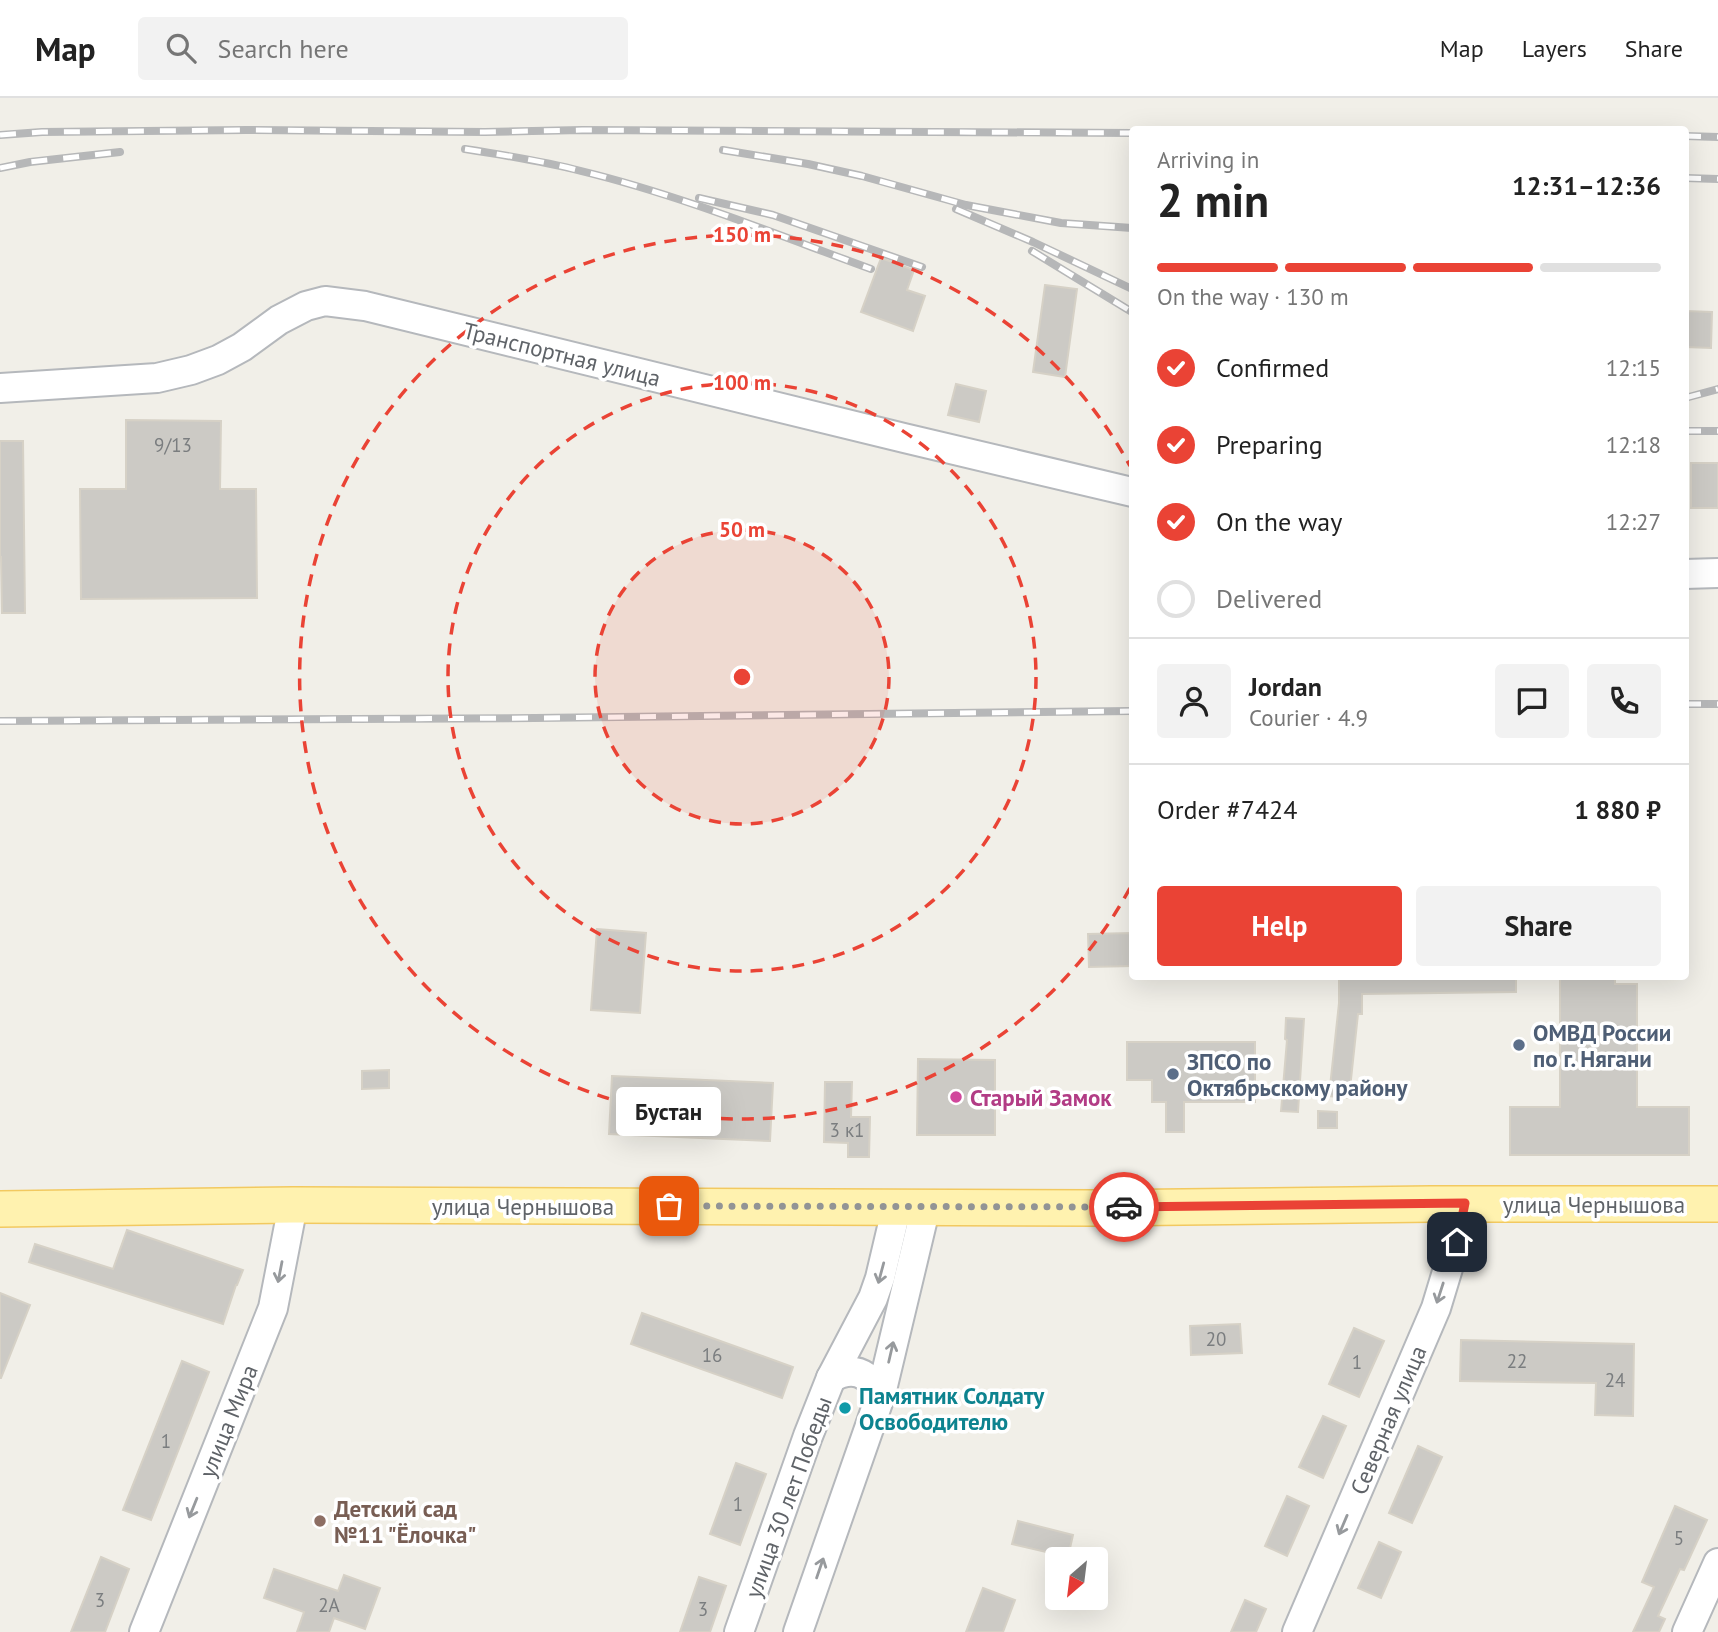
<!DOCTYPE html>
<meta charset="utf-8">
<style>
body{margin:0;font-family:"PT Sans",sans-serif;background:#f2f2f2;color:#222;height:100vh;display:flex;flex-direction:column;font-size:26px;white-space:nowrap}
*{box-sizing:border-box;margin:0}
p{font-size:23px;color:#767676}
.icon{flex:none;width:38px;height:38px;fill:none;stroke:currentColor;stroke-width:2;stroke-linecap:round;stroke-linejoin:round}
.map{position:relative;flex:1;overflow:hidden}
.drawer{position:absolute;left:1129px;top:28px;width:560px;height:854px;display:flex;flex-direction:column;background:#fff;border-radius:7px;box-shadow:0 7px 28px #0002}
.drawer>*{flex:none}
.needle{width:46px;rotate:208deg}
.buttons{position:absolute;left:1045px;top:1449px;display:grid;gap:14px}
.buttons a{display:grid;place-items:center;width:63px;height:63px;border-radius:7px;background:#fff;box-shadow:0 7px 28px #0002;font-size:35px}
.pin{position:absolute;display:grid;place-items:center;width:60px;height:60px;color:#fff;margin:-30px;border-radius:14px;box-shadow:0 4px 10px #0006}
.courier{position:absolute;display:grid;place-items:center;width:70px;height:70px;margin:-35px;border:5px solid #ea4335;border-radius:50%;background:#fff;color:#222;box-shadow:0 2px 9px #0007}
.bubble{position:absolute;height:49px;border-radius:7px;background:#fff;box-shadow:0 7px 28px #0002;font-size:23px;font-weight:800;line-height:49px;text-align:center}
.headline em{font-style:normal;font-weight:800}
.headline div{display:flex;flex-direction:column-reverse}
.headline{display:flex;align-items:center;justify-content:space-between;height:119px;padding:0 28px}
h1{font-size:46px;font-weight:800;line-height:52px}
.bar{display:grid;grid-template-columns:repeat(4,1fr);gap:10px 7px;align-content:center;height:84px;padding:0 28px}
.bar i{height:9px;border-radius:5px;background:#e0e0e0}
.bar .active{background:#ea4335}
.bar p{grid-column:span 4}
.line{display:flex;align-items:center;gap:18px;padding:0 28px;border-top:2px solid #e0e0e0}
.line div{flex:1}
.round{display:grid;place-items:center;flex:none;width:74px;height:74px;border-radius:7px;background:#f2f2f2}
ol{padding:0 28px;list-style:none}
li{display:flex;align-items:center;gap:21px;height:77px}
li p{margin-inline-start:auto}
li .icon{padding:7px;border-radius:50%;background:#ea4335;color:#fff;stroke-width:4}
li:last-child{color:#767676}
li i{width:38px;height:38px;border:4px solid #e0e0e0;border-radius:50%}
.button{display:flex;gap:14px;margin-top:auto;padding:14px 28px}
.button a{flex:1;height:80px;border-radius:7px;background:#ea4335;color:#fff;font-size:28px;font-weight:800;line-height:80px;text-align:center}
.button a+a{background:#f2f2f2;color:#222}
header{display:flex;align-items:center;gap:42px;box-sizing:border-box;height:98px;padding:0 35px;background:#fff;border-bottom:2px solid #e0e0e0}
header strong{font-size:33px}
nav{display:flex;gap:38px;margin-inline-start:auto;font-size:24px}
.search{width:490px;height:63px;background:#f2f2f2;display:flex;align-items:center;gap:18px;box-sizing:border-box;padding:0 24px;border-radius:7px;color:#767676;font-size:26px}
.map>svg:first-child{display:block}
.building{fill:#cccac5;stroke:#d6d1c6;stroke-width:2}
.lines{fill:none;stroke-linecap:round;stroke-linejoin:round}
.minor-casing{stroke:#b5b8bc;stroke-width:32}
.major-casing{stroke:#f2c960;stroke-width:38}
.minor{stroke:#fff;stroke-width:28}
.major{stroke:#fff2af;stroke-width:35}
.rail-casing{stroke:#b6b7b8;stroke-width:8}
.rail{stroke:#fff;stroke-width:5;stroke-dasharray:16;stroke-linecap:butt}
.oneway{stroke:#979a9d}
.done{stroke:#929495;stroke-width:7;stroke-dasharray:0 12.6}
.route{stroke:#ea4335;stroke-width:9}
.ring{fill:none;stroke:#ea4335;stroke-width:3.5;stroke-dasharray:12 9}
.service-dot{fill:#5c6f8a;stroke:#fff;stroke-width:2.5}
.hotel-dot{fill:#d1479c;stroke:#fff;stroke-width:2.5}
.culture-dot{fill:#0f9aa8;stroke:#fff;stroke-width:2.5}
.education-dot{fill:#8d6e63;stroke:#fff;stroke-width:2.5}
.labels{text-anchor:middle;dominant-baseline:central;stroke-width:7;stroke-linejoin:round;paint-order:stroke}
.number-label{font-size:19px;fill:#7a7d7f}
.street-label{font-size:23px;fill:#5f6368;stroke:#fff}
.service-label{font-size:23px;font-weight:bold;fill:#4e5e75;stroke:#fff;text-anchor:start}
.hotel-label{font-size:23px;font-weight:bold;fill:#b23c85;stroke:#fff;text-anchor:start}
.culture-label{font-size:23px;font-weight:bold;fill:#0d838f;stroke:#fff;text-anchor:start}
.education-label{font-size:23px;font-weight:bold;fill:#785e54;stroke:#fff;text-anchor:start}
.centre{fill:#ea4335;stroke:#fff;stroke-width:3.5}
.ring-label{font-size:21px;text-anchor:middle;font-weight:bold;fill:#ea4335;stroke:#fff;stroke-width:7;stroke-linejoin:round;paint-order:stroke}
</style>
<header>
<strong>Map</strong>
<div class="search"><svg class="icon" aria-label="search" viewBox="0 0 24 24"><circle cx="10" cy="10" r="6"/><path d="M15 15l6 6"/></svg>Search here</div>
<nav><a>Map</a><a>Layers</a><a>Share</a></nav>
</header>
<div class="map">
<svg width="1718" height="1534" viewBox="0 0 1718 1534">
<rect width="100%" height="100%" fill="#f1efe8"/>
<!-- building -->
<g class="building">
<path d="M881,160L914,172L907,192L925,198L913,233L861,214Z"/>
<path d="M1045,187L1077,191L1065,279L1033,274Z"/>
<path d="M1685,213L1712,214L1711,250L1685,249Z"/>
<path d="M956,286L986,293L979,324L948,317Z"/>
<path d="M126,322L221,323L220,391H256L257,500L81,501L80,391H126Z"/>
<path d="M0,343H23L25,515H2L1,459H0Z"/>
<rect x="1691" y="365" width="27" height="45"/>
<path d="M597,831L646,835L640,915L591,912Z"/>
<path d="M1132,835V868L1089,869L1088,836Z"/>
<path d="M1339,878H1516V894L1362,896V916H1358L1349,1000L1329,998L1339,905Z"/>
<path d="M1560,878H1615V886H1637V1009H1689V1057H1510V1009H1560Z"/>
<path d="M1286,920L1304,921L1298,1014L1281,1013L1287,942L1285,941Z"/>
<path d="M1127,944H1255V1004H1184V1034H1166V1004H1152V982H1127Z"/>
<path d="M918,961L995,962V1037H917Z"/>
<path d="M389,972V990L362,991V973Z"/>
<path d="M612,978L773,985L770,1043L609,1036Z"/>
<path d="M825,984H852L851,1019H870L869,1059H848V1045L824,1044Z"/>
<path d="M1318,1013L1337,1014V1030H1318Z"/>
<path d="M127,1132L243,1172L237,1187H236L223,1226L29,1164L35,1146L113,1171Z"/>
<path d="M0,1195L30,1207L1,1280H0Z"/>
<path d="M642,1215L793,1269L782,1300L631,1246Z"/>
<path d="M1240,1226L1242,1255L1191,1257L1190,1228Z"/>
<path d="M1354,1230L1384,1243L1359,1299L1329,1286Z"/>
<path d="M1461,1242L1634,1246L1633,1318L1595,1317L1596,1285L1460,1283Z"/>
<path d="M182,1263L209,1274L151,1422L123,1412Z"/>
<path d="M1323,1318L1346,1328L1323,1380L1299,1369Z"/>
<path d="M1418,1348L1442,1359L1412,1425L1389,1415Z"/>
<path d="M736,1365L766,1376L740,1447L710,1436Z"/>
<path d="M1287,1398L1309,1408L1287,1458L1265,1448Z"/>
<path d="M1675,1408L1707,1422L1684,1472L1680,1471L1658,1518L1665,1521L1659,1534H1633L1654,1489L1642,1484Z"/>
<path d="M1018,1423L1073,1437L1068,1459L1012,1446Z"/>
<path d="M1379,1444L1401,1454L1381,1500L1358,1490Z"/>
<path d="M101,1459L129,1471L105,1534H71Z"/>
<path d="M274,1471L338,1493L344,1477L380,1490L365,1531L334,1520L329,1534H297L304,1514L264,1500Z"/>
<path d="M699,1479L726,1488L710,1534H680Z"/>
<path d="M983,1490L1015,1502L1003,1534H966Z"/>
<path d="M1245,1502L1266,1511L1256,1534H1231Z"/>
</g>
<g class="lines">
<defs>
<g id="minor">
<path d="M0,290L157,280L191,272L218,262L242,249L279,222L306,208L325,203L365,208L904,340L1132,394"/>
<path d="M1685,476L1718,475"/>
<path d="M831,1280C854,1267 868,1275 881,1296"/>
<path d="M144,1534L273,1210L293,1107"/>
<path d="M739,1534L808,1338L831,1280L873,1200L880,1180L897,1108"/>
<path d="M798,1534L881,1296L926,1108"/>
<path d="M1297,1534L1436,1210L1456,1144L1465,1106"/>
<path d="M1687,1534L1718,1465"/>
</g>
<path id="major" d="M0,1111L293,1107L1096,1110L1431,1106H1718"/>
</defs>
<!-- minor casing -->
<use href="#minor" class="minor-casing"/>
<!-- major casing -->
<use href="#major" class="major-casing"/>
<!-- minor -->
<use href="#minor" class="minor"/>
<!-- major -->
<use href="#major" class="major"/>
<defs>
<g id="rail">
<path d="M0,37L42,34L246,32L485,34L582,32L1132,35"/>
<path d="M1685,38L1718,39"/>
<path d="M465,51C504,57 543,63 581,73C680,97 775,136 871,171"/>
<path d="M723,52L808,66L862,78L966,107L1061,125L1132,130"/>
<path d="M0,70L30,64L120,54"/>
<path d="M1685,80L1718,81"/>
<path d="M699,100L773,117L922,169"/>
<path d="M956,111L1033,144L1132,191"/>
<path d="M1032,153L1132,214"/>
<path d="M1685,300L1718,291"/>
<path d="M1685,333H1718"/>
<path d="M1685,606H1718"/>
<path d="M0,623L535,620L1132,613"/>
</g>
</defs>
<!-- rail casing -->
<use href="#rail" class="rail-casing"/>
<!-- rail -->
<use href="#rail" class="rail"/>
</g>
<!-- one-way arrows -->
<defs><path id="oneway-shaft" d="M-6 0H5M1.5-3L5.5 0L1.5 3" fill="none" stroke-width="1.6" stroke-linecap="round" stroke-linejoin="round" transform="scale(1.75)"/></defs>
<g class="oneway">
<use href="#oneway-shaft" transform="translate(280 1174) rotate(101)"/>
<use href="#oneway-shaft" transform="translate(881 1175) rotate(105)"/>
<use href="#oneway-shaft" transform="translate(1440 1195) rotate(108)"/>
<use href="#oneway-shaft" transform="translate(891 1254) rotate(-77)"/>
<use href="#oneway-shaft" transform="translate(193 1410) rotate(112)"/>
<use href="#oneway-shaft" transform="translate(1343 1427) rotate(113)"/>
<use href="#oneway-shaft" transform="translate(820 1470) rotate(-71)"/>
</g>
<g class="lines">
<!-- done -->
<path class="done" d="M669,1108L1124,1109"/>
<!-- route -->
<path class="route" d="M1124,1109L1465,1105L1457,1144"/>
</g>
<!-- distance rings -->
<circle cx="742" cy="579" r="147" fill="#ea4335" fill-opacity=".12"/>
<g class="ring">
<circle cx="742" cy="579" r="147"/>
<circle cx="742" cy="579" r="294"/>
<path d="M1130 790A442 442 0 1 1 1130 368"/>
</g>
<!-- markers -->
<g class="service-dot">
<circle cx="1519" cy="947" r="7"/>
<circle cx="1173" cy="976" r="7"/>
</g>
<circle class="hotel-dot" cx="956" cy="999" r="7"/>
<circle class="culture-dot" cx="845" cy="1310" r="7"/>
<circle class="education-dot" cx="320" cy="1423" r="7"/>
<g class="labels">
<!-- number labels -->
<g class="number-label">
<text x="173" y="347">9/13</text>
<text x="847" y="1032">3 к1</text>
<text x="1216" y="1241">20</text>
<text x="712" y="1257">16</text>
<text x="1517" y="1263">22</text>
<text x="1357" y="1264">1</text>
<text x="1615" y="1282">24</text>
<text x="166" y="1343">1</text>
<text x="738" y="1406">1</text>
<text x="1679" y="1440">5</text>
<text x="100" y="1502">3</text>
<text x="329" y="1507">2А</text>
<text x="703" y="1511">3</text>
</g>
<!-- street labels -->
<g class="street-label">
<text transform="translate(562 256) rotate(14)">Транспортная улица</text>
<text x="1594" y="1106">улица Чернышова</text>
<text x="523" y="1108">улица Чернышова</text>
<text transform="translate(1388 1322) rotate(-67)">Северная улица</text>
<text transform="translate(228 1323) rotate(-68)">улица Мира</text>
<text transform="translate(788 1399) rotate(-70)">улица 30 лет Победы</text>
</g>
<!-- service labels -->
<g class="service-label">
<text x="1533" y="934">ОМВД России<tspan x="1533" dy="26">по г. Нягани</tspan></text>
<text x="1187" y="963">ЗПСО по<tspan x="1187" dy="26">Октябрьскому району</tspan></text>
</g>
<!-- hotel labels -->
<g class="hotel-label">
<text x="970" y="999">Старый Замок</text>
</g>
<!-- culture labels -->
<g class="culture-label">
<text x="859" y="1297">Памятник Солдату<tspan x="859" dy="26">Освободителю</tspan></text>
</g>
<!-- education labels -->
<g class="education-label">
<text x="334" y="1410">Детский сад<tspan x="334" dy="26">№11 "Ёлочка"</tspan></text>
</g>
</g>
<circle cx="742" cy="579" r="10" class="centre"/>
<g class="ring-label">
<text x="742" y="144">150 m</text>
<text x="742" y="292">100 m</text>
<text x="742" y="439">50 m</text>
</g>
</svg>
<div class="buttons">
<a><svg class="needle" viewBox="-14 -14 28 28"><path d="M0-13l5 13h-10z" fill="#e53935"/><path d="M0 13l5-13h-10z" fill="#767676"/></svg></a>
</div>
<div class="pin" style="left:669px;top:1108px;background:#ea580c"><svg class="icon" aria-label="bag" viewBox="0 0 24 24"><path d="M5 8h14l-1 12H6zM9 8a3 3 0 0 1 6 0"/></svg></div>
<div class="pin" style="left:1457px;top:1144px;background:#1f2937"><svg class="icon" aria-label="home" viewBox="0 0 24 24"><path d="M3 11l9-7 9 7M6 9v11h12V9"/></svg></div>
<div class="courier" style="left:1124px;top:1109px"><svg class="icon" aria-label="car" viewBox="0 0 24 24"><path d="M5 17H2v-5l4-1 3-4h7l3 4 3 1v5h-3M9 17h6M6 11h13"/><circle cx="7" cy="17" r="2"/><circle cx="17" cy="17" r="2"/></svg></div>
<div class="bubble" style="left:616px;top:989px;width:105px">Бустан</div>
<section class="drawer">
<div class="headline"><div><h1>2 min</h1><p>Arriving in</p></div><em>12:31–12:36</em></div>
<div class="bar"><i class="active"></i><i class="active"></i><i class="active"></i><i></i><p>On the way · 130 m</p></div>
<ol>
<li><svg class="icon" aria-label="check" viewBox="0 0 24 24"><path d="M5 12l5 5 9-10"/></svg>Confirmed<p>12:15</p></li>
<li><svg class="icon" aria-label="check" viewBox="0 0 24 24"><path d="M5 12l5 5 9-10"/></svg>Preparing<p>12:18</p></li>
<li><svg class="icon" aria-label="check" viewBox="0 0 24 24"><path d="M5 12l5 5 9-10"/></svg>On the way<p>12:27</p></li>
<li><i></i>Delivered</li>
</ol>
<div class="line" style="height:126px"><a class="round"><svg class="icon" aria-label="person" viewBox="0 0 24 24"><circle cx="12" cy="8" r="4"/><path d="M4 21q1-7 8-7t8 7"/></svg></a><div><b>Jordan</b><p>Courier · 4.9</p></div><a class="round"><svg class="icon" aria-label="chat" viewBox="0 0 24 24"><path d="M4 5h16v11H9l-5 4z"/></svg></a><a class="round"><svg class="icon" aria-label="phone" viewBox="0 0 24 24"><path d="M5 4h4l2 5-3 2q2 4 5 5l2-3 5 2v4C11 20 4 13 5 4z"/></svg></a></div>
<div class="line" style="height:91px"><div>Order #7424</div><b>1 880 ₽</b></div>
<div class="button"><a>Help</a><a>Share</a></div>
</section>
</div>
